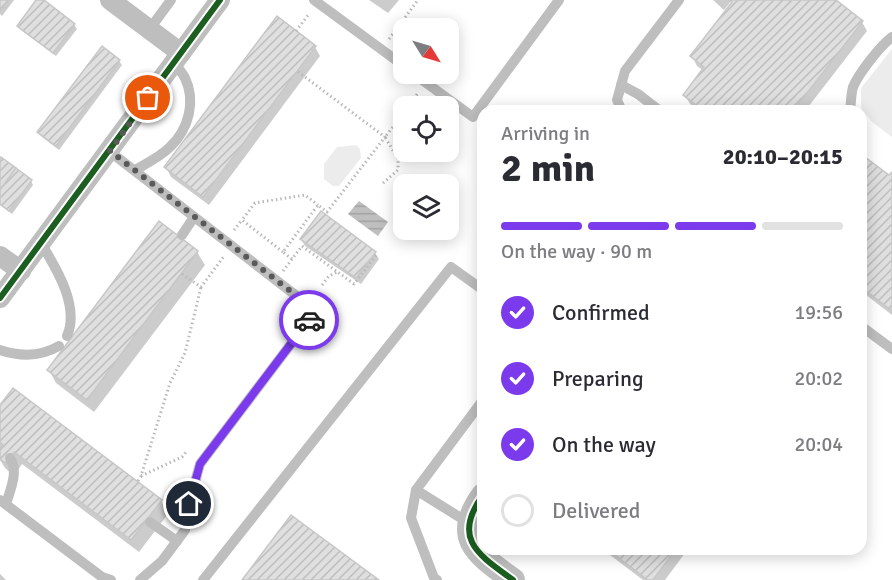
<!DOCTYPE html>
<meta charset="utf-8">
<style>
body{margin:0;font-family:Signika,sans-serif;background:#f7f7f7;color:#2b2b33;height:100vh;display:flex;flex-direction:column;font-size:22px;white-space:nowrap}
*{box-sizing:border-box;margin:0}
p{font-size:20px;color:#7c7c81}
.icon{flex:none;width:33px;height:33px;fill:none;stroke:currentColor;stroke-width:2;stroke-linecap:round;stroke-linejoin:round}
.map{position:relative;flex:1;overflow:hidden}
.panel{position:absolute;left:477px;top:105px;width:390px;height:450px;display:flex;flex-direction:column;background:#fff;border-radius:18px;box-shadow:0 3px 15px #0003}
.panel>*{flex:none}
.needle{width:39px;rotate:127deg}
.controls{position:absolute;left:393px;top:18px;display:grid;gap:12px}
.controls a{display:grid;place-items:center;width:66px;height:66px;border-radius:12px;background:#fff;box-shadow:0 3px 15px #0003;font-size:30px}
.pin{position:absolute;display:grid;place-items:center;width:51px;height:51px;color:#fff;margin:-26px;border:3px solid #fff;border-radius:50%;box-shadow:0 2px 6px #0007}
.courier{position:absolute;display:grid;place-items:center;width:60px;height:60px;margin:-30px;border:4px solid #7c3aed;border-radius:50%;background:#fff;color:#222;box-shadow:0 2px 8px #0007}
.overview em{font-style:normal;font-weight:700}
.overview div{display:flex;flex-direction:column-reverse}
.overview{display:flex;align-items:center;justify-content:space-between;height:102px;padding:0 24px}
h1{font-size:39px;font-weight:700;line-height:45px}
.bar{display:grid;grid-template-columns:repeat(4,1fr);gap:9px 6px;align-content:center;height:72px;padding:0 24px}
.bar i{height:8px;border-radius:4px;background:#e1e1e2}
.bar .selected{background:#7c3aed}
.bar p{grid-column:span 4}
ol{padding:0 24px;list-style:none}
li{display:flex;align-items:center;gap:18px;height:66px}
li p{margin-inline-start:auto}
li .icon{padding:6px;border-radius:50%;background:#7c3aed;color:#fff;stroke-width:4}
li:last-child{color:#7c7c81}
li i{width:33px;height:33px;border:3px solid #e1e1e2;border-radius:50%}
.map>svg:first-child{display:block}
.green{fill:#ececec}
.water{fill:url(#water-rules)}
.shadow{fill:#0003}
.building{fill:url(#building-hatch);stroke:#c7c7c7;stroke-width:1.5}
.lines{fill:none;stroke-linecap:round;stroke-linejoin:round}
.path{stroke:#b9b9b9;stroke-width:3;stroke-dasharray:1.5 3;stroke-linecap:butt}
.service{stroke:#bebebe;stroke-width:10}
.minor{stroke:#bebebe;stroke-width:20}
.tertiary{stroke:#bebebe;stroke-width:24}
.cycleway-casing{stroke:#fff;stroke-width:10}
.cycleway{stroke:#1b5e20;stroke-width:6}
.done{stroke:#595959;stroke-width:6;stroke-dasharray:0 10.8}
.route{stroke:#7c3aed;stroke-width:8}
</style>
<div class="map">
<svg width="892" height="580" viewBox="0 0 892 580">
<defs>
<pattern id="water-rules" width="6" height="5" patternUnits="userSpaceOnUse" patternTransform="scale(1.5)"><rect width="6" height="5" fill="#bfbfbf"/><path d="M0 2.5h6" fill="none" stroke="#a2a2a2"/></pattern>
<pattern id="building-hatch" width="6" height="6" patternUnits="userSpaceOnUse" patternTransform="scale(1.5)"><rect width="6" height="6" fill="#dfdfdf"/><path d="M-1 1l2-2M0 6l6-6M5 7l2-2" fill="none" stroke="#bebebe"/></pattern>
</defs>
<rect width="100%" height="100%" fill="#fff"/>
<!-- green -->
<g class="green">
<path d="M892,49V137L872,122L861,108V88Z"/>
<path d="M356,145L360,149L361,158L339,186H333L324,179V164L337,147Z"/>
</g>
<!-- water -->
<path class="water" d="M359,201L388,222L378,236L348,214Z"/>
<!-- shadow -->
<g class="shadow">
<path d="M0,0H14L2,16L0,14Z"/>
<path d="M38,0H41L74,25L77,29L56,56L21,30L19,26Z"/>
<path d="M369,0H399L388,13Z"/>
<path d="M713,0H732L724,10Z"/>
<path d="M732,0H833L862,22L867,31L805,111H699L690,104L685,95L704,71L697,66L692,56L734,1Z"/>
<path d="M315,47L320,56L209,205L171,177L166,167Z"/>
<path d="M119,61L122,65L59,150L42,137L39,133Z"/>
<path d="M861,156L889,178L892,174V315L861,291Z"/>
<path d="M0,161L31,181L33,185L12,214L0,205Z"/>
<path d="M159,223L197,252L205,265L94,412L56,383L49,370Z"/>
<path d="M301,239L375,253L379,259L361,284L305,246Z"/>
<path d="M0,408L161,501L168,514L139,552L22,464L14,476L5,468L0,460V452L2,449L0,448Z"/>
<path d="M602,549H688L665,580H643Z"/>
<path d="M0,574L6,580H0Z"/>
</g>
<!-- building -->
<g class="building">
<path d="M0,0H8L0,11Z"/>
<path d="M36,0H44L75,24L53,53L17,26Z"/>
<path d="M730,0H836L863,21L793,111H704L683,95L704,67L690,56L732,2Z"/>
<path d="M277,16L316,46L203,197L164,167Z"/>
<path d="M102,46L120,60L56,146L37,132Z"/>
<path d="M861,154L889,175L892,172V311L861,287Z"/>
<path d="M1,157L16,168L0,190V159Z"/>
<path d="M16,168L32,180L9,211L0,204V190Z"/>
<path d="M321,211L376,252L356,278L300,239Z"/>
<path d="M159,221L198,251L87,400L47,370Z"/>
<path d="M13,388L162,500L131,540L14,452L7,464L0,459V449L3,445L0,442V405Z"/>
<path d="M291,515L379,580H242Z"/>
<path d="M607,549H676L653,580H648Z"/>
</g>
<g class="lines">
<!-- path -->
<g class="path">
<path d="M296,31L309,14"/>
<path d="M389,39L418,0"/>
<path d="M408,106L418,93"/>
<path d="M383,183L398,170V159L385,137L404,113"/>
<path d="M234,230L242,220"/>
<path d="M283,252L242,220L255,203L305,195L318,205"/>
<path d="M292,259L283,252L318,205L327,212L385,137L297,71"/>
<path d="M283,271L302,246L354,284L378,253"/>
<path d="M182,274L201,287L225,255"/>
<path d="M322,285L329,276L337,272"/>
<path d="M141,476L182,457L186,452"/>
<path d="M138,481L141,476L170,383L185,353L201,287"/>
</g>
<!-- service -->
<g class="service">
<path d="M314,0L404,66"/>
<path d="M149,30L171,0"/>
<path d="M414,74L473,117L559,0"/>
<path d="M621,85L638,94L660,111"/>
<path d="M622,111L617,100L625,71L679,0"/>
<path d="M850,111C851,103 851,94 853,87C859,73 880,46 892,37"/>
<path d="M109,151L316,311L200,464L189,504L185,530L162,561L140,580"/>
<path d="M135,170C147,163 160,157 170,147C189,129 196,101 185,78C182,72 177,67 174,63"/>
<path d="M182,235L194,217"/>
<path d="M41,243C56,268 80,306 67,336"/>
<path d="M861,326L892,349"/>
<path d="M0,350C21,357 40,357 59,346"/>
<path d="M416,490L411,518L434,578L437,580"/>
<path d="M0,500L102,577L111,580"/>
<path d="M6,504C10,490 19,472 10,458"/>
<path d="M150,522L177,541"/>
<path d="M469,523L416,490L483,400"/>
<path d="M203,580L451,267L483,290"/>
</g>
<!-- minor -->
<g class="minor">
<path d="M110,0L181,53"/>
<path d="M0,256L21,271"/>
<path d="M0,298L220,0"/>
</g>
<!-- tertiary -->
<path class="tertiary" d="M483,495C451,539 479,555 513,580"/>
<defs>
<g id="cycleway">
<path d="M0,298L220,0"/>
<path d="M483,495C451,539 479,555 513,580"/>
</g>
</defs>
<!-- cycleway casing -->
<use href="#cycleway" class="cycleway-casing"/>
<!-- cycleway -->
<use href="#cycleway" class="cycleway"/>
</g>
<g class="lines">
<!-- done -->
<path class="done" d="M148,98L110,151L316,311L309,320"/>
<!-- route -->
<path class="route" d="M189,504L200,464L309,320"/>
</g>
</svg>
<div class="controls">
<a><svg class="needle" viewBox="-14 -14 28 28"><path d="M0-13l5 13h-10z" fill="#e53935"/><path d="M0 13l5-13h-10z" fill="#7c7c81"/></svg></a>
<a><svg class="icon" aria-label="locate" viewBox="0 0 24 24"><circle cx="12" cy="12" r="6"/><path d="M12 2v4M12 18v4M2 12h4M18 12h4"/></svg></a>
<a><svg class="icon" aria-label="layers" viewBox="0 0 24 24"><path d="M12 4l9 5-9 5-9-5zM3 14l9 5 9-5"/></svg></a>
</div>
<div class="pin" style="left:148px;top:98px;background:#ea580c"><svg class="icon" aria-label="bag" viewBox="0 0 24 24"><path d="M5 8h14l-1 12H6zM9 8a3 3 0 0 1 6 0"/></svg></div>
<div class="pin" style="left:189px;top:504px;background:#1f2937"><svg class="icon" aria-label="home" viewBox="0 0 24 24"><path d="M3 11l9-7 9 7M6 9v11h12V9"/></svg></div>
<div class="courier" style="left:309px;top:320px"><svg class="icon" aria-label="car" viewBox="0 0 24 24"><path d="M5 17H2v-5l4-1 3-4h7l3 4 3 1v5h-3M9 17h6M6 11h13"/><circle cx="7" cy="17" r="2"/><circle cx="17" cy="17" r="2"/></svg></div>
<section class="panel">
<div class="overview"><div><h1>2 min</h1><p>Arriving in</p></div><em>20:10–20:15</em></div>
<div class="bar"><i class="selected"></i><i class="selected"></i><i class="selected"></i><i></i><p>On the way · 90 m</p></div>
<ol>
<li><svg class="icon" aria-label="check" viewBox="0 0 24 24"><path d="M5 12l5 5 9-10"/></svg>Confirmed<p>19:56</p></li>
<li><svg class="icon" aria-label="check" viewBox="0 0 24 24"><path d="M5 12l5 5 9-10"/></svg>Preparing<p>20:02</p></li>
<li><svg class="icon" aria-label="check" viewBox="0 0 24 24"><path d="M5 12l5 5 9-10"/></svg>On the way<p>20:04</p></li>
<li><i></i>Delivered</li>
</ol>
</section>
</div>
